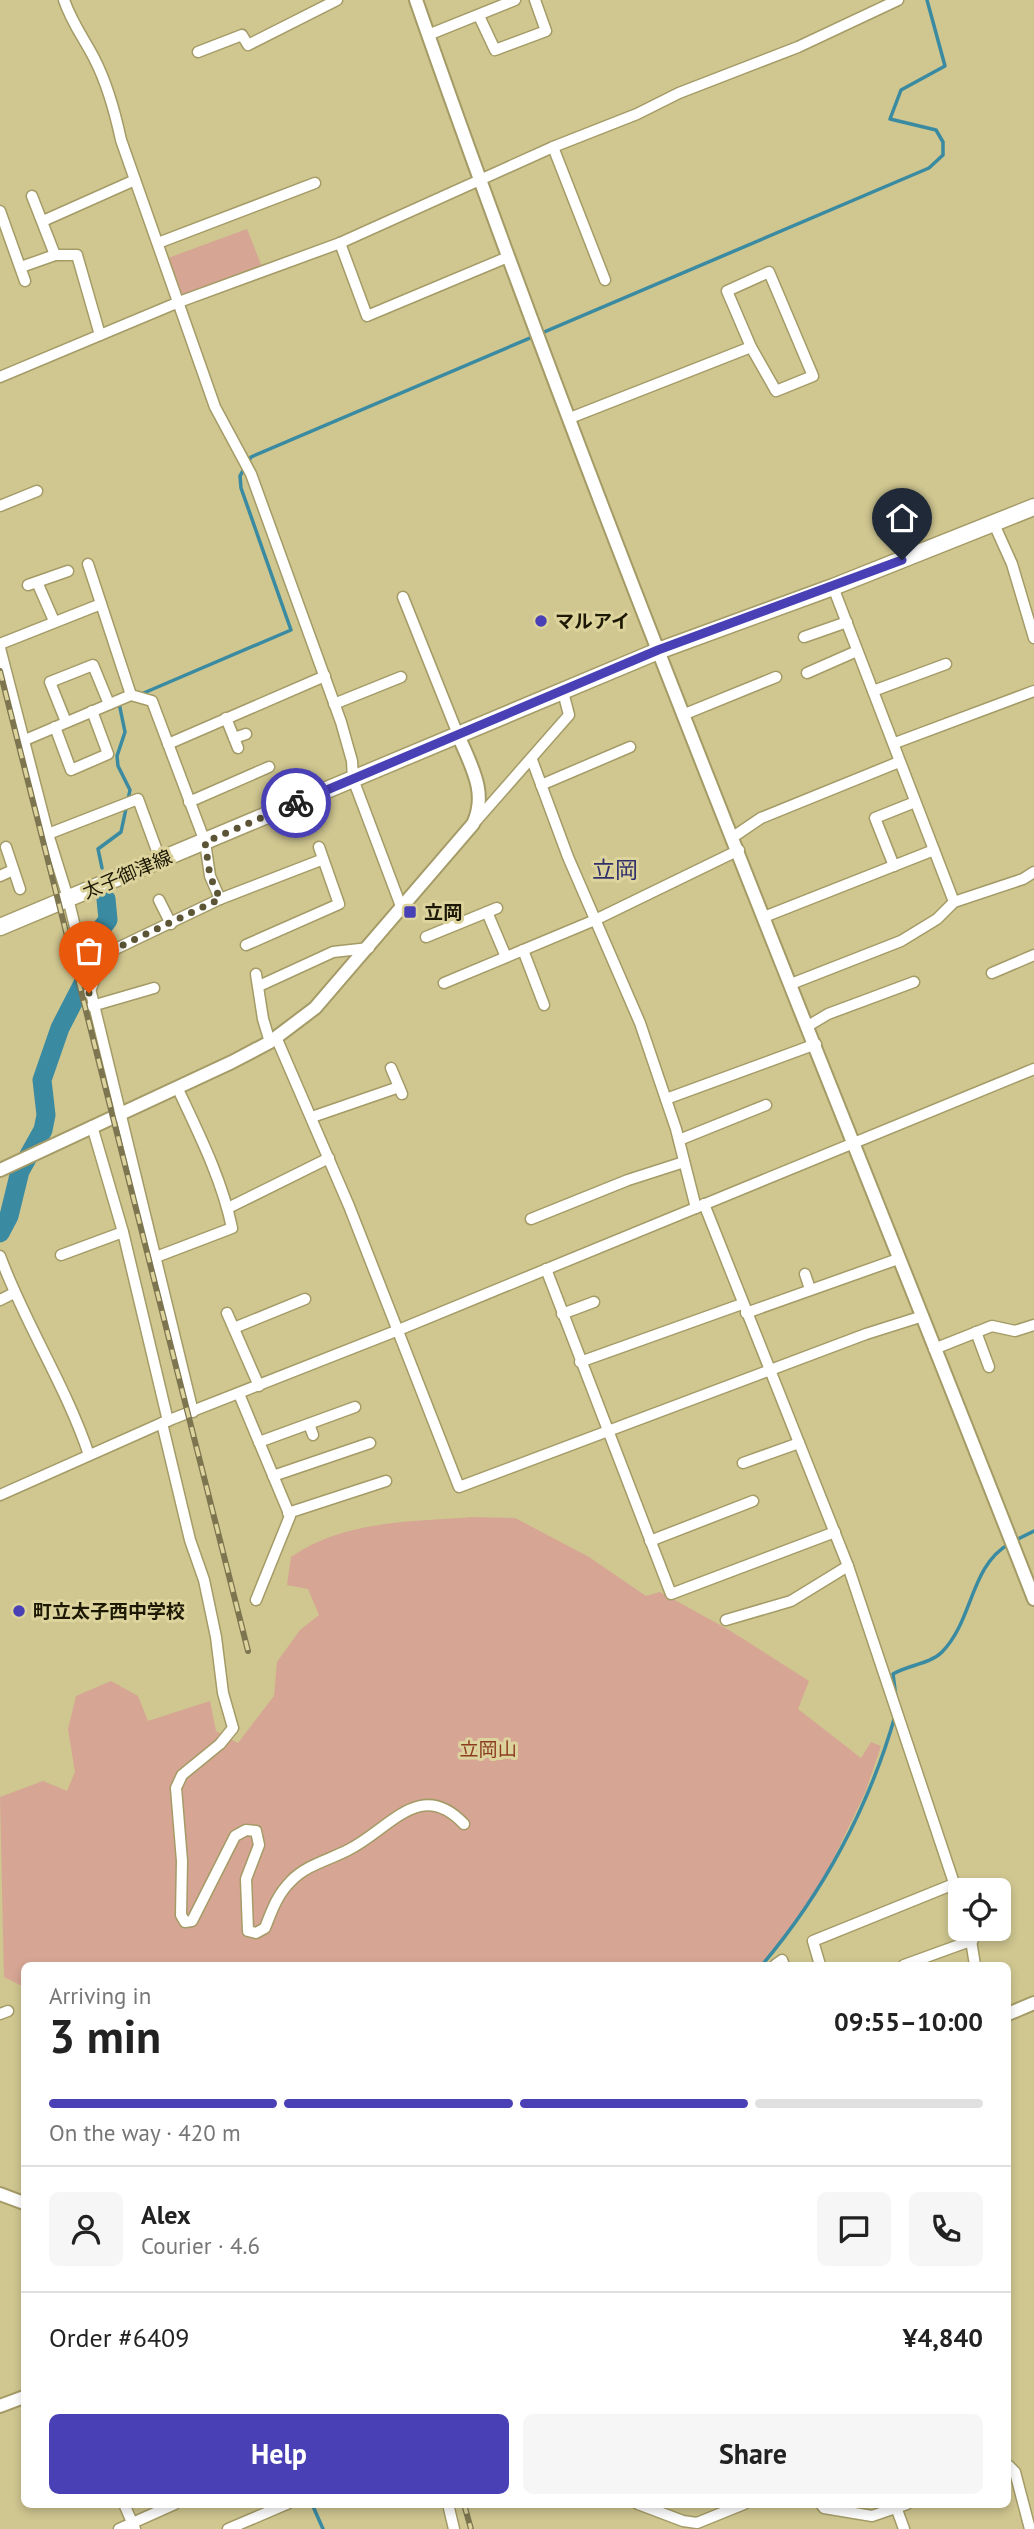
<!DOCTYPE html>
<meta charset="utf-8">
<style>
body{margin:0;font-family:"PT Sans","Noto Sans JP",sans-serif;background:#f6f6f6;color:#222;height:100vh;display:flex;flex-direction:column;font-size:26px;white-space:nowrap}
*{box-sizing:border-box;margin:0}
p{font-size:23px;color:#767676}
.icon{flex:none;width:38px;height:38px;fill:none;stroke:currentColor;stroke-width:2;stroke-linecap:round;stroke-linejoin:round}
.map{position:relative;flex:1;overflow:hidden}
.drawer{position:absolute;left:21px;top:1962px;width:990px;height:546px;display:flex;flex-direction:column;background:#fff;border-radius:10px;box-shadow:0 4px 10px #0003}
.drawer>*{flex:none}
.tools{position:absolute;left:948px;top:1878px;display:grid;gap:14px}
.tools a{display:grid;place-items:center;width:63px;height:63px;border-radius:10px;background:#fff;box-shadow:0 4px 10px #0003;font-size:35px}
.pin{position:absolute;display:grid;place-items:center;width:60px;height:60px;color:#fff;margin:-72px -30px;border-radius:50% 50% 50% 0;rotate:-45deg;box-shadow:0 0 7px #0007}
.pin .icon{rotate:45deg}
.courier{position:absolute;display:grid;place-items:center;width:70px;height:70px;margin:-35px;border:5px solid #4940b6;border-radius:50%;background:#fff;color:#222;box-shadow:0 2px 9px #0007}
.headline em{font-style:normal;font-weight:600}
.headline div{display:flex;flex-direction:column-reverse}
.headline{display:flex;align-items:center;justify-content:space-between;height:119px;padding:0 28px}
h1{font-size:46px;font-weight:600;line-height:52px}
.bar{display:grid;grid-template-columns:repeat(4,1fr);gap:10px 7px;align-content:center;height:84px;padding:0 28px}
.bar i{height:9px;border-radius:5px;background:#e0e0e0}
.bar .selected{background:#4940b6}
.bar p{grid-column:span 4}
.line{display:flex;align-items:center;gap:18px;padding:0 28px;border-top:2px solid #e0e0e0}
.line div{flex:1}
.round{display:grid;place-items:center;flex:none;width:74px;height:74px;border-radius:10px;background:#f6f6f6}
.action{display:flex;gap:14px;margin-top:auto;padding:14px 28px}
.action a{flex:1;height:80px;border-radius:10px;background:#4940b6;color:#fff;font-size:28px;font-weight:600;line-height:80px;text-align:center}
.action a+a{background:#f6f6f6;color:#222}
.map>svg:first-child{display:block}
.green{fill:#d6a594}
.lines{fill:none;stroke-linecap:round;stroke-linejoin:round}
.stream{stroke:#3a8ba2;stroke-width:3.5}
.river{stroke:#3a8ba2;stroke-width:19}
.minor-casing{stroke:#a49b67;stroke-width:13}
.tertiary-casing{stroke:#a49b67;stroke-width:16}
.primary-casing{stroke:#a49b67;stroke-width:19}
.minor{stroke:#fff;stroke-width:10}
.tertiary{stroke:#fff;stroke-width:12}
.primary{stroke:#fff;stroke-width:16}
.rail-casing{stroke:#7c754f;stroke-width:6}
.rail{stroke:#dcd39d;stroke-width:3.5;stroke-dasharray:10;stroke-linecap:butt}
.done{stroke:#5b5535;stroke-width:7;stroke-dasharray:0 12.6}
.route{stroke:#4940b6;stroke-width:9}
.poi-dot{fill:#4940b6;stroke:#dcd39d;stroke-width:2.5}
.labels{text-anchor:middle;dominant-baseline:central;stroke-width:6;stroke-linejoin:round;paint-order:stroke}
.poi-label{font-size:19px;font-weight:bold;fill:#1c1804;stroke:#dcd39d;text-anchor:start}
.street-label{font-size:19px;fill:#1c1804;stroke:#dcd39d}
.park-label{font-size:19px;fill:#8c3d20;stroke:#dcd39d}
.quarter-label{font-size:23px;fill:#302f6a;stroke:#dcd39d}
</style>
<div class="map">
<svg width="1034" height="2529" viewBox="0 0 1034 2529">
<rect width="100%" height="100%" fill="#cfc690"/>
<!-- green -->
<g class="green">
<path d="M247,229L262,267L183,297L168,258Z"/>
<path d="M473,1517L515,1518L589,1557L646,1596L660,1592L729,1630L809,1681L798,1709L861,1758L871,1742L881,1746L865,1793L816,1895L761,1964L24,1965V1987L4,1977L0,1797L43,1781L67,1791L75,1772L68,1729L76,1696L111,1681L138,1696L148,1721L210,1701L216,1731L238,1743L274,1696L277,1662L300,1630L319,1615L308,1589L287,1585L291,1557C345,1520 410,1522 473,1517Z"/>
</g>
<g class="lines">
<!-- stream -->
<g class="stream">
<path d="M139,695L291,630L241,488L240,476L251,457L929,168L943,155V142L936,130L890,119L901,90L945,66L927,0"/>
<path d="M102,868L98,849L121,832L130,790L118,766L117,756L125,732L119,703"/>
<path d="M1016,1540L1034,1531"/>
<path d="M897,1705L893,1674C908,1665 930,1664 942,1652C973,1621 970,1566 1009,1544"/>
<path d="M762,1965C823,1893 869,1807 895,1716"/>
<path d="M312,2504L323,2529"/>
</g>
<!-- river -->
<path class="river" d="M0,1233L9,1216L20,1171L43,1130L46,1115L42,1080L60,1028L95,960L93,939L108,920L106,899"/>
<defs>
<g id="minor">
<path d="M64,0C72,23 83,37 94,58C107,83 115,112 121,140L215,407L251,474L341,722L352,761L353,779L402,909"/>
<path d="M479,16L495,50L546,31L535,0"/>
<path d="M428,35L515,0"/>
<path d="M198,52L242,35L248,45L337,0"/>
<path d="M553,147L605,280"/>
<path d="M32,196L55,255"/>
<path d="M0,211L25,281"/>
<path d="M43,221L135,180"/>
<path d="M158,243L315,183"/>
<path d="M340,243L367,316L508,257"/>
<path d="M21,267L55,255H77L100,335"/>
<path d="M769,272L813,376L776,391L751,347L727,291Z"/>
<path d="M0,377L179,302L340,243L553,147L637,114L679,93L798,47L898,0"/>
<path d="M570,418L751,347"/>
<path d="M0,506L37,491"/>
<path d="M994,524L1012,564L1034,638"/>
<path d="M88,564L131,695"/>
<path d="M37,582L54,621"/>
<path d="M28,585L68,571"/>
<path d="M833,587L954,902"/>
<path d="M403,597L459,737"/>
<path d="M804,637L847,622"/>
<path d="M0,644L101,604"/>
<path d="M0,648L48,834L68,898L193,1412"/>
<path d="M807,673L857,651"/>
<path d="M873,691L946,664"/>
<path d="M334,704L401,677"/>
<path d="M685,714L776,677"/>
<path d="M226,718L238,748"/>
<path d="M66,722L50,682L93,665L109,704"/>
<path d="M55,727L71,770L108,754L92,711"/>
<path d="M234,738L246,734"/>
<path d="M25,740L131,695L152,701L205,842L210,876L220,899"/>
<path d="M895,743L1034,691"/>
<path d="M168,744L325,676"/>
<path d="M532,760L568,857L640,1023L676,1129L696,1208"/>
<path d="M541,785L630,747"/>
<path d="M189,802L269,767"/>
<path d="M476,821L569,715L563,692"/>
<path d="M48,834L138,799L160,859"/>
<path d="M733,837L761,818L899,762"/>
<path d="M6,847L20,889"/>
<path d="M894,866L875,818L915,802"/>
<path d="M0,876L13,870"/>
<path d="M159,900L171,924"/>
<path d="M487,912L506,957"/>
<path d="M764,917L934,850"/>
<path d="M426,937L497,908"/>
<path d="M246,945L339,904L319,847"/>
<path d="M523,950L544,1005"/>
<path d="M992,973L1034,955"/>
<path d="M256,974L263,1019L270,1042"/>
<path d="M444,983L595,920L739,850"/>
<path d="M791,984L901,941L937,919L954,902L1023,879L1034,872"/>
<path d="M259,986L333,952L369,948"/>
<path d="M89,993L105,954L220,899L321,860"/>
<path d="M92,1006L154,988"/>
<path d="M808,1026L828,1014L914,982"/>
<path d="M276,1037L349,1206L459,1487L866,1334L923,1316"/>
<path d="M391,1068L402,1094"/>
<path d="M666,1099L816,1044"/>
<path d="M312,1117L399,1087"/>
<path d="M92,1126L123,1232L168,1421"/>
<path d="M679,1140L766,1105"/>
<path d="M704,1204L848,1566L961,1904"/>
<path d="M228,1208L329,1158"/>
<path d="M531,1219L628,1180L684,1162"/>
<path d="M61,1255L123,1232"/>
<path d="M0,1256C25,1324 66,1386 89,1455"/>
<path d="M156,1257L232,1228C222,1179 198,1132 177,1087"/>
<path d="M546,1269L671,1594L835,1532"/>
<path d="M805,1274L810,1289"/>
<path d="M0,1300L14,1293"/>
<path d="M227,1313L259,1386"/>
<path d="M746,1313L898,1259"/>
<path d="M562,1314L594,1302"/>
<path d="M234,1328L305,1299"/>
<path d="M976,1332L989,1367"/>
<path d="M934,1349L992,1326L1015,1331L1034,1325"/>
<path d="M580,1362L742,1304"/>
<path d="M239,1394L290,1516L256,1600"/>
<path d="M162,1423L190,1540L204,1580L216,1637L223,1693L233,1728L220,1744L182,1775L176,1788L182,1861L181,1915L185,1922L192,1921L235,1836L246,1830L256,1831L259,1845L246,1879L248,1931L256,1933L265,1928C272,1910 277,1895 291,1881C306,1865 329,1860 348,1850C389,1830 420,1777 464,1824"/>
<path d="M309,1424L313,1435"/>
<path d="M259,1442L355,1407"/>
<path d="M743,1463L799,1443"/>
<path d="M273,1476L370,1443"/>
<path d="M0,1495L162,1423L396,1331L1034,1069"/>
<path d="M288,1513L386,1481"/>
<path d="M650,1541L753,1501"/>
<path d="M726,1620L791,1601L848,1566"/>
<path d="M969,1928L975,1965"/>
<path d="M775,1965L782,1960L784,1965"/>
<path d="M820,1965L813,1941L954,1884"/>
<path d="M904,1965L973,1940"/>
<path d="M0,2014L8,2011"/>
<path d="M1008,2465L1015,2472L1030,2529"/>
<path d="M124,2504L135,2529"/>
<path d="M448,2504L454,2529"/>
<path d="M638,2504L683,2521L697,2523L744,2504"/>
<path d="M821,2504L824,2508L872,2516L907,2504"/>
<path d="M896,2507L904,2529"/>
<path d="M119,2529L175,2504"/>
<path d="M228,2529L287,2504"/>
</g>
<g id="tertiary">
<path d="M416,0C604,539 826,1067 1034,1599"/>
<path d="M0,1170L232,1062L270,1042L315,1008L473,824C488,793 471,766 459,737"/>
<path d="M1008,2014L1034,2003"/>
<path d="M0,2194L24,2203"/>
<path d="M0,2406L24,2397"/>
</g>
<path id="primary" d="M0,927L658,651L833,587L1034,507"/>
</defs>
<!-- minor casing -->
<use href="#minor" class="minor-casing"/>
<!-- tertiary casing -->
<use href="#tertiary" class="tertiary-casing"/>
<!-- primary casing -->
<use href="#primary" class="primary-casing"/>
<!-- minor -->
<use href="#minor" class="minor"/>
<!-- tertiary -->
<use href="#tertiary" class="tertiary"/>
<!-- primary -->
<use href="#primary" class="primary"/>
<defs>
<g id="rail">
<path d="M0,671L248,1651"/>
<path d="M464,2504L471,2529"/>
</g>
</defs>
<!-- rail casing -->
<use href="#rail" class="rail-casing"/>
<!-- rail -->
<use href="#rail" class="rail"/>
</g>
<g class="lines">
<!-- done -->
<path class="done" d="M89,993L104,954L220,899L210,876L205,842L296,803"/>
<!-- route -->
<path class="route" d="M296,803L658,650L902,560"/>
</g>
<!-- markers -->
<g class="poi-dot">
<circle cx="541" cy="621" r="7"/>
<rect x="403" y="905" width="14" height="14" rx="3.5"/>
<circle cx="19" cy="1611" r="7"/>
</g>
<g class="labels">
<!-- poi labels -->
<g class="poi-label">
<text x="555" y="621">マルアイ</text>
<text x="424" y="912">立岡</text>
<text x="33" y="1611">町立太子西中学校</text>
</g>
<!-- street labels -->
<g class="street-label">
<text transform="translate(127 874) rotate(-23)">太子御津線</text>
</g>
<!-- park labels -->
<g class="park-label">
<text x="488" y="1749">立岡山</text>
</g>
<!-- quarter labels -->
<g class="quarter-label">
<text x="615" y="869">立岡</text>
</g>
</g>
</svg>
<div class="tools">
<a><svg class="icon" aria-label="locate" viewBox="0 0 24 24"><circle cx="12" cy="12" r="6"/><path d="M12 2v4M12 18v4M2 12h4M18 12h4"/></svg></a>
</div>
<div class="pin" style="left:89px;top:993px;background:#ea580c"><svg class="icon" aria-label="bag" viewBox="0 0 24 24"><path d="M5 8h14l-1 12H6zM9 8a3 3 0 0 1 6 0"/></svg></div>
<div class="pin" style="left:902px;top:560px;background:#1f2937"><svg class="icon" aria-label="home" viewBox="0 0 24 24"><path d="M3 11l9-7 9 7M6 9v11h12V9"/></svg></div>
<div class="courier" style="left:296px;top:803px"><svg class="icon" aria-label="bike" viewBox="0 0 24 24"><circle cx="6" cy="16" r="4"/><circle cx="18" cy="16" r="4"/><path d="M6 16l4-8h5l3 8M10 8l3 8H6M13 5h3"/></svg></div>
<section class="drawer">
<div class="headline"><div><h1>3 min</h1><p>Arriving in</p></div><em>09:55–10:00</em></div>
<div class="bar"><i class="selected"></i><i class="selected"></i><i class="selected"></i><i></i><p>On the way · 420 m</p></div>
<div class="line" style="height:126px"><a class="round"><svg class="icon" aria-label="person" viewBox="0 0 24 24"><circle cx="12" cy="8" r="4"/><path d="M4 21q1-7 8-7t8 7"/></svg></a><div><b>Alex</b><p>Courier · 4.6</p></div><a class="round"><svg class="icon" aria-label="chat" viewBox="0 0 24 24"><path d="M4 5h16v11H9l-5 4z"/></svg></a><a class="round"><svg class="icon" aria-label="phone" viewBox="0 0 24 24"><path d="M5 4h4l2 5-3 2q2 4 5 5l2-3 5 2v4C11 20 4 13 5 4z"/></svg></a></div>
<div class="line" style="height:91px"><div>Order #6409</div><b>¥4,840</b></div>
<div class="action"><a>Help</a><a>Share</a></div>
</section>
</div>
